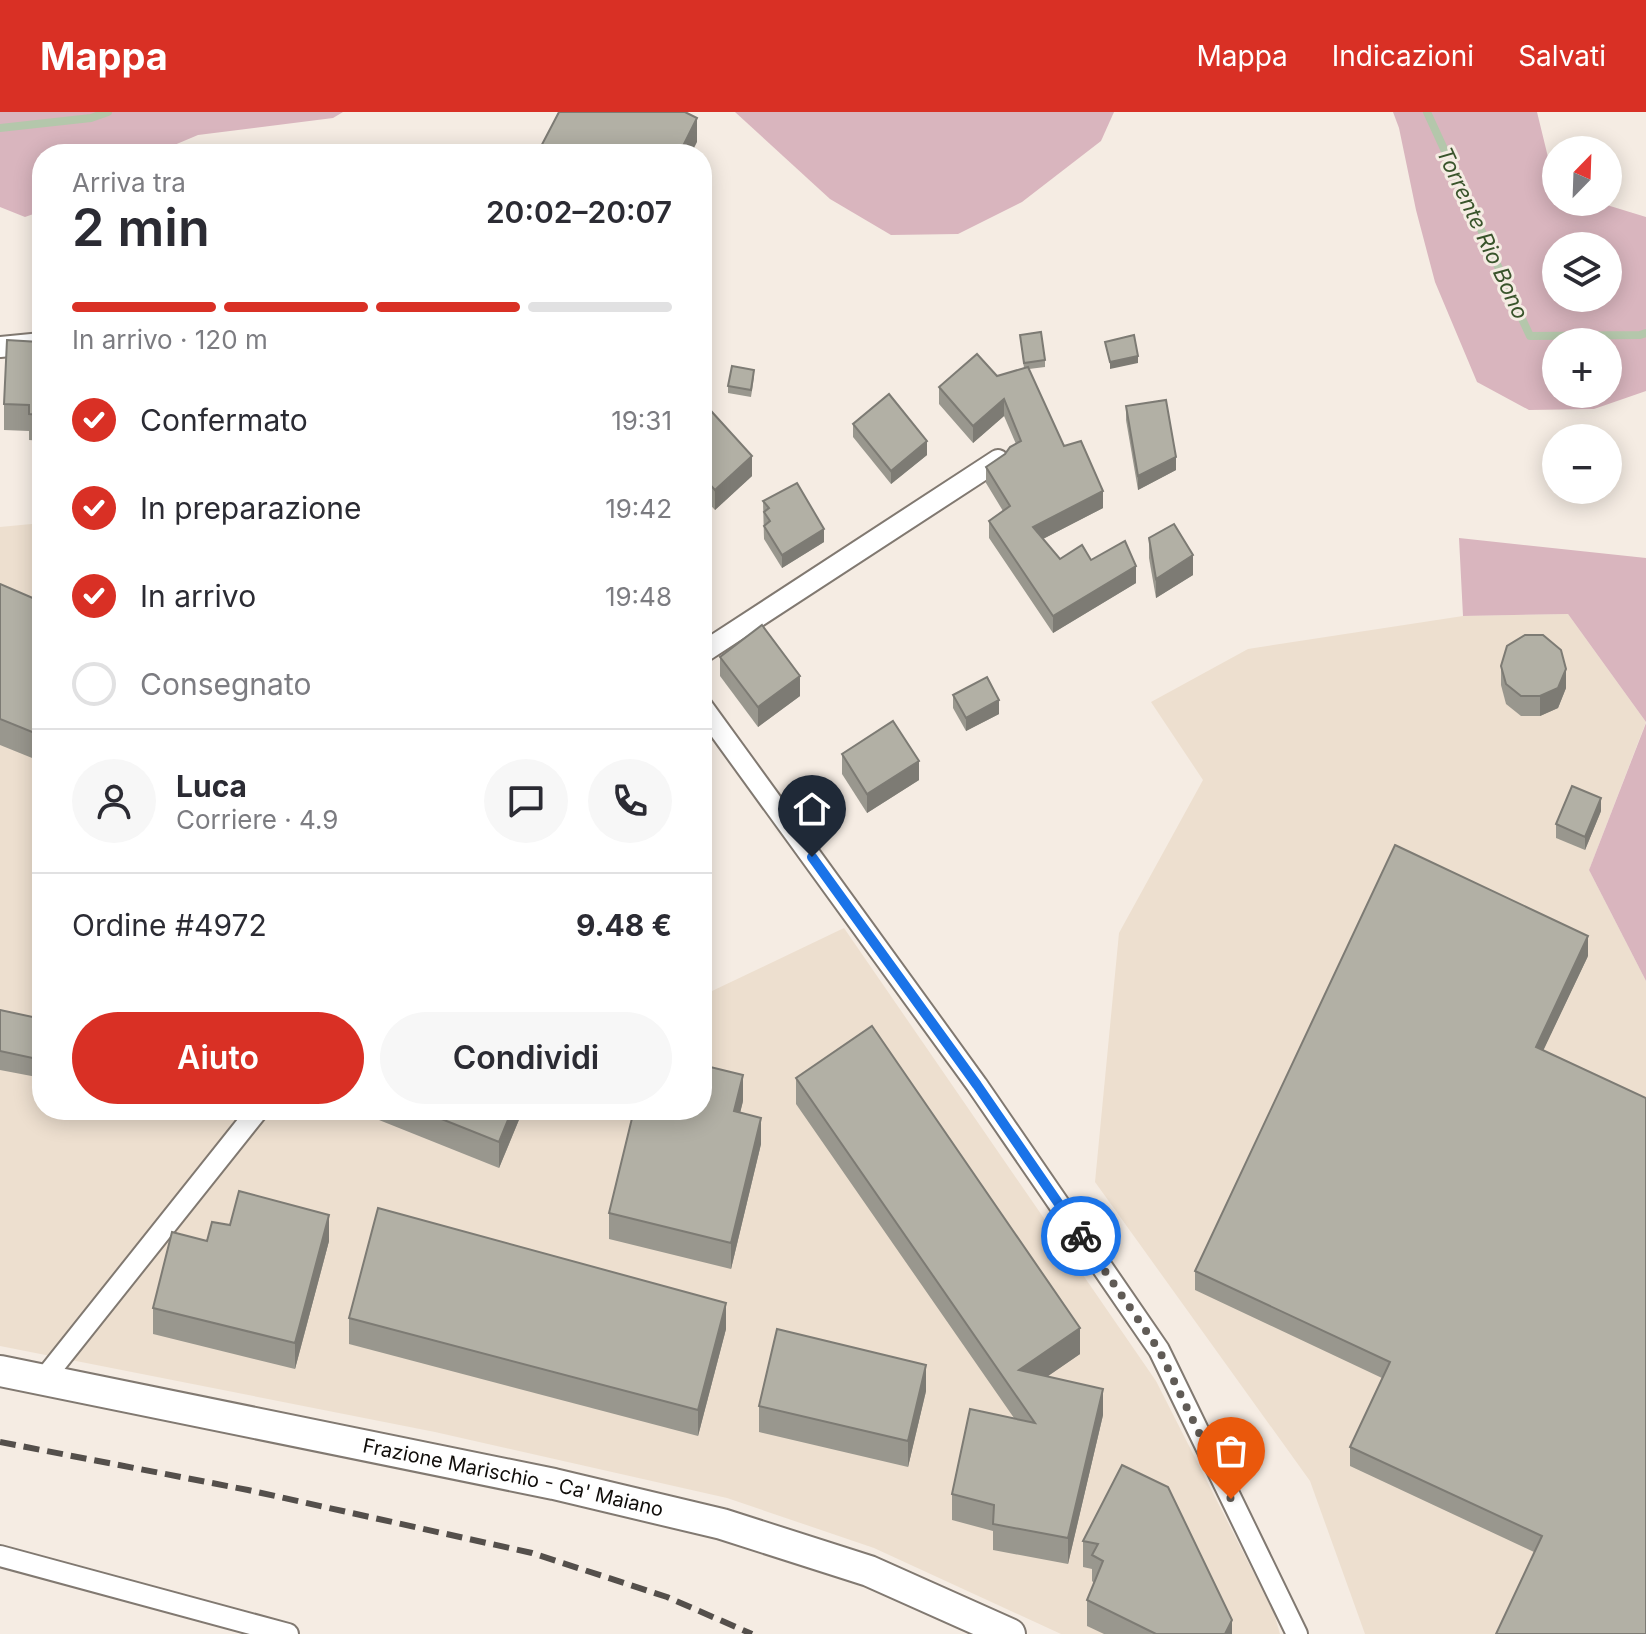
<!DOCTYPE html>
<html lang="it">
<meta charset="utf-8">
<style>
body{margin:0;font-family:Inter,sans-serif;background:#f7f7f7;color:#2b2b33;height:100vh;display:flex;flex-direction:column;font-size:30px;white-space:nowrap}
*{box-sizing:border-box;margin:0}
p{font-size:26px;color:#7c7c81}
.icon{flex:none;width:44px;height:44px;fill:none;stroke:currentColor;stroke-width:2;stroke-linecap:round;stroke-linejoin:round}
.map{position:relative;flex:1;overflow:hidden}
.panel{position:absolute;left:32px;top:32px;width:680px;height:976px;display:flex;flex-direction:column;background:#fff;border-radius:32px;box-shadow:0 4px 20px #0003}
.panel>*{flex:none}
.needle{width:52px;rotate:23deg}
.tools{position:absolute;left:1542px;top:24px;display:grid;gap:16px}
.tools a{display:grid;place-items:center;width:80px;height:80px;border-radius:50%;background:#fff;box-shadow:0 4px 20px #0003;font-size:40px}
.pin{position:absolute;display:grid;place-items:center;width:68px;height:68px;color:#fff;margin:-82px -34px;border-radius:50% 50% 50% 0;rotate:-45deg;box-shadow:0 0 8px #0007}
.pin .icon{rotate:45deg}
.courier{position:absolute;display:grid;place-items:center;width:80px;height:80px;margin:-40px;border:6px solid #1a73e8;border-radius:50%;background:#fff;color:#222;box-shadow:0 2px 10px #0007}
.headline em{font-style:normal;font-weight:600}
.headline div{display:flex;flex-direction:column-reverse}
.headline{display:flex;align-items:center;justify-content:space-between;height:136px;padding:0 40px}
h1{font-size:52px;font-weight:600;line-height:60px}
.bar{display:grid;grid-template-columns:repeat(4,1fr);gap:12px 8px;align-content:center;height:96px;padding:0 40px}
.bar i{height:10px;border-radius:6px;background:#e1e1e2}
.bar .current{background:#d93025}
.bar p{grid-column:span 4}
.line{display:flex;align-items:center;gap:20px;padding:0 40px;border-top:2px solid #e1e1e2}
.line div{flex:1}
.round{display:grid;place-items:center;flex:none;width:84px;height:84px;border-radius:42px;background:#f7f7f7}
ol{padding:0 40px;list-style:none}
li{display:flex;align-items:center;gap:24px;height:88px}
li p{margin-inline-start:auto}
li .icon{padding:8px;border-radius:50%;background:#d93025;color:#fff;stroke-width:4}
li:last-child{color:#7c7c81}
li i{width:44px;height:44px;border:4px solid #e1e1e2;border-radius:50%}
.button{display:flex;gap:16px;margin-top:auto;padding:16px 40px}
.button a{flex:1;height:92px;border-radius:48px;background:#d93025;color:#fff;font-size:32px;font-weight:600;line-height:92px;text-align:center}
.button a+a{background:#f7f7f7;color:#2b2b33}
header{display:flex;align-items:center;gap:48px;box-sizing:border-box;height:112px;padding:0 40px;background:#d93025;color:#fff}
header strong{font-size:38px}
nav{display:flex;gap:44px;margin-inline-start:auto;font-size:28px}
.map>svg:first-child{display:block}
.built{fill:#eddfcf}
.forest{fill:#d9b5be;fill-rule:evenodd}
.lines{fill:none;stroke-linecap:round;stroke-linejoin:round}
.stream{stroke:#b4c7ab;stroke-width:8}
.street-casing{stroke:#817971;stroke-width:24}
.secondary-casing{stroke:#817971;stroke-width:34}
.street{stroke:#fff;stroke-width:20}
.secondary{stroke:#fff;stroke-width:30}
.rail{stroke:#544f4b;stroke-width:6;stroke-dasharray:16 8;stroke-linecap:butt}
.wall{fill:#99978e}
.shaded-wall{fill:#7d7b74}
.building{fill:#b2b0a5;stroke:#7d7b74;stroke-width:2}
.done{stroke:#605b56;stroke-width:8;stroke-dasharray:0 14.4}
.route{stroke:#1a73e8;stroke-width:10}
.labels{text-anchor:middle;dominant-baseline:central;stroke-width:6;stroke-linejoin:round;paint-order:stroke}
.street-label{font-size:20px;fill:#100d0a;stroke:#f5ece3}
.water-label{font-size:22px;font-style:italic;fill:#39542b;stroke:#f5ece3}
</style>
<header>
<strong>Mappa</strong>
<nav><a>Mappa</a><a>Indicazioni</a><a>Salvati</a></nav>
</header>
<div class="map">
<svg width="1646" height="1522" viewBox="0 0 1646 1522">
<rect width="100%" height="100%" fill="#f5ece3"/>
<!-- built -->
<g class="built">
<path d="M42,411V998H702V875L712,879L844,816L1156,1269L1274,1501L1280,1522H1061L874,1436L727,1386L435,1320L0,1234V415Z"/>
<path d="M1568,502L1646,610L1589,758L1646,869V1522H1365L1310,1369L1095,1070L1119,821L1203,668L1151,590L1248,537L1463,504Z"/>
</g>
<!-- forest -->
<g class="forest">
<path d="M0,0H343L333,6L198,23L153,42H42V99L25,105L0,95Z"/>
<path d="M735,0H1114L1101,29L1022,90L958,122L891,123L830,87Z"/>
<path d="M1393,0H1537L1556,78V90H1597L1646,105V279L1594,297L1529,298L1477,270L1435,170L1416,98L1399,16ZM1556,134H1608V186H1556ZM1608,230V282H1556V230Z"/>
<path d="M1459,426L1646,446V610L1568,502L1463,504Z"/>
<path d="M1646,611V869L1589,758Z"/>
</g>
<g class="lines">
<!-- stream -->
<g class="stream">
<path d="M1427,0L1530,224L1640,223L1646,221"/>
<path d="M0,16L91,6L108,0"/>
</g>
<defs>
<g id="street">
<path d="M0,235L42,231"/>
<path d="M702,541L998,348"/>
<path d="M702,594L977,973L1159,1238L1297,1522"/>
<path d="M43,1268L258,998"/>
<path d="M0,1444L288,1522"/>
</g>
<g id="secondary">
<path id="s1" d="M0,1259L554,1372L722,1412L869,1459L1010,1522"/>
</g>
</defs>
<!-- street casing -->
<use href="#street" class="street-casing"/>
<!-- secondary casing -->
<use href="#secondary" class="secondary-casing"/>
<!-- street -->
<use href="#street" class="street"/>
<!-- secondary -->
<use href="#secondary" class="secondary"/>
<!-- rail -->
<path class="rail" d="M0,1330L248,1378L532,1441L667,1485L752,1522"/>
</g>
<!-- wall -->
<g class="wall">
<path d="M1020,223L1045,248V255L1029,257L1064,334L1103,396L1043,427L1060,447L1091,448L1136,471L1053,521L989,426V409L1003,399L986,371V355L1005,342L1016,332L1004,304L973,331L939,292V275L997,264L1024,256Z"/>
<path d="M39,244H42V329L29,328V319L4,318V292Z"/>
<path d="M754,265L751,285L728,281V274Z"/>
<path d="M702,289L752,364L715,398L702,384Z"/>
<path d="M1126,294L1176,358L1138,378L1126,308Z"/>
<path d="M853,312L927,343L891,372L853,325Z"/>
<path d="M763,389L824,430L782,456L764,427Z"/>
<path d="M1149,426L1193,463L1156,486L1149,446Z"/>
<path d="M0,472L42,490V650L0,633Z"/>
<path d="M720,545L800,584L758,615L720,564Z"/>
<path d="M1501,554L1566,576L1558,596L1540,604H1521L1506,592L1501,573Z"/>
<path d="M953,583L999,602L966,619L953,596Z"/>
<path d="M842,642L919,668L867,701L842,662Z"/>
<path d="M1601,699L1585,738L1556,726V712Z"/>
<path d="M1588,844L1543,938L1646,1522L1534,1440L1350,1354V1335L1382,1266L1195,1178V1159Z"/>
<path d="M0,898L42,907V966L0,958V959Z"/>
<path d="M796,966L1080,1242L1048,1264L1103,1303L1068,1452L993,1438V1419L952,1408V1382L1014,1306L796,992Z"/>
<path d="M743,989L740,1001L761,1032L731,1157L609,1127V1101Z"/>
<path d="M354,998H523L499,1056Z"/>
<path d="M207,1129H329L295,1257L153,1222V1196Z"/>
<path d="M349,1206L726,1217L698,1324L349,1232Z"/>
<path d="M926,1279L908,1355L759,1320V1294Z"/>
<path d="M1122,1353L1232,1522H1104L1087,1514V1488L1094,1471L1092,1469V1457L1083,1455V1429Z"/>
</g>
<!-- shaded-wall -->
<g class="shaded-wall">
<path d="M697,6V30L691,42H679Z"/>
<path d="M1138,244V251L1110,257V250Z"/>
<path d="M1004,287V304L973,331V314Z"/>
<path d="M927,329V343L891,372V359Z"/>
<path d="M752,344V364L715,398V378Z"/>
<path d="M1176,345V358L1138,378V364Z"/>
<path d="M1103,379V396L1033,432V415Z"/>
<path d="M824,417V430L782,456V443Z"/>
<path d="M1193,443V463L1156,486V467Z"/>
<path d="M1136,454V471L1053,521V504Z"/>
<path d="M1566,557V576L1558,596L1540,604V584Z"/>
<path d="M800,564V584L758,615V595Z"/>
<path d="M999,588V602L966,619V606Z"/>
<path d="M919,649V668L867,701V682Z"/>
<path d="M1601,686V699L1585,738V725Z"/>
<path d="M710,703V723L702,736V717Z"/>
<path d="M1588,824V844L1536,954V935Z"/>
<path d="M743,963V989L734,1025V999Z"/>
<path d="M512,998H523L499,1056V1030Z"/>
<path d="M761,1006V1032L731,1157V1131Z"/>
<path d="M329,1103V1129L295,1257V1231Z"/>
<path d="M726,1191V1217L698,1324V1298Z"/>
<path d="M1080,1216V1242L1019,1284V1258Z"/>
<path d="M926,1253V1279L908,1355V1329Z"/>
<path d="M1103,1277V1303L1068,1452V1426Z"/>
<path d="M1232,1508V1522H1225Z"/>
</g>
<!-- building -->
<g class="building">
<path d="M559,0H685L697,6L679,42H537Z"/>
<path d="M1041,220L1045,248L1024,251L1020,223Z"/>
<path d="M1134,223L1138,244L1110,250L1105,230Z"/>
<path d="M7,228L39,230L38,244H42V303L29,302V293L4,292Z"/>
<path d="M977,242L997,264L1028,255L1064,334L1081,329L1103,379L1033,415L1060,447L1082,433L1091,448L1125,429L1136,454L1053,504L989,409L1010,394L986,355L1005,342L1010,335L1021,329L1004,287L973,314L939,275Z"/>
<path d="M732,254L754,258L751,278L728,274Z"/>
<path d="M889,282L927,329L891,359L853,312Z"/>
<path d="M1166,288L1176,345L1138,364L1126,294Z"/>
<path d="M702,289L752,344L715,378L702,364Z"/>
<path d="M797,371L824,417L782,443L764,414L770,409L764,400L769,396L763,389Z"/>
<path d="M1174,412L1193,443L1156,467L1149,426Z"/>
<path d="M0,472L42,490V624L0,607Z"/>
<path d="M762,513L800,564L758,595L720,545Z"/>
<path d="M1525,523H1543L1561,538L1566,557L1558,576L1540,584H1521L1506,572L1501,554L1507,534Z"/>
<path d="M987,565L999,588L966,606L953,583Z"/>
<path d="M893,609L919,649L867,682L842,642Z"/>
<path d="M1572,674L1601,686L1585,725L1556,712Z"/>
<path d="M702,698L710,703L702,717Z"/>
<path d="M1395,733L1588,824L1536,935L1646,986V1522H1496L1542,1424L1350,1335L1390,1250L1195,1159Z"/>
<path d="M0,898L42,907V948L0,939V940Z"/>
<path d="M872,914L1080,1216L1019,1258L1103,1277L1068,1426L993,1412L994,1393L952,1382L970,1297L1035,1311L796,966Z"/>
<path d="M702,953L743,963L734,999L761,1006L731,1131L609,1101L634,998H702Z"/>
<path d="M419,998H512L499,1030Z"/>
<path d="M239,1079L329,1103L295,1231L153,1196L172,1120L207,1129L212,1110L230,1113Z"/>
<path d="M378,1096L726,1191L698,1298L349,1206Z"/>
<path d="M777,1217L926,1253L908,1329L759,1294Z"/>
<path d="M1122,1353L1168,1375L1232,1508L1225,1522H1156L1087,1488L1103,1449L1092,1443L1098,1432L1083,1429Z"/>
</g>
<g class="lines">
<!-- done -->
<path class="done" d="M1081,1124L1159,1238L1231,1387"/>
<!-- route -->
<path class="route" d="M812,745L977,973L1081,1124"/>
</g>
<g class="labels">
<!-- street labels -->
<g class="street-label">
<text stroke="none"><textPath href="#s1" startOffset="524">Frazione Marischio - Ca' Maiano</textPath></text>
</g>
<!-- water labels -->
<g class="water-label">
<text transform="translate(1483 121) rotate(65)">Torrente Rio Bono</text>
</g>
</g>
</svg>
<div class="tools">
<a><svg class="needle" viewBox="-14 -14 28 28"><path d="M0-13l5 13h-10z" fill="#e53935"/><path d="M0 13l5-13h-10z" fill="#7c7c81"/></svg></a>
<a><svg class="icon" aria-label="layers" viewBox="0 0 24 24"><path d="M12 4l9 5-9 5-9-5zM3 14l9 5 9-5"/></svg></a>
<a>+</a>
<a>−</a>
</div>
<div class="pin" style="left:1231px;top:1387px;background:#ea580c"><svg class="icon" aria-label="bag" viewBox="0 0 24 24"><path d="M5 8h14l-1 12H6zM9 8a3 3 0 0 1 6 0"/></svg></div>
<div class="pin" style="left:812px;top:745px;background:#1f2937"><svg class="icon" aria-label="home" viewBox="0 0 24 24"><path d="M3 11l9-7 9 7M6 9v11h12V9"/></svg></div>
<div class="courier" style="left:1081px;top:1124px"><svg class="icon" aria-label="bike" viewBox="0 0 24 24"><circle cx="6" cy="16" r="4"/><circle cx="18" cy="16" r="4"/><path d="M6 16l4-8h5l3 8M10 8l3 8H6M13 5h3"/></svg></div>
<section class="panel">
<div class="headline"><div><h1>2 min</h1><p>Arriva tra</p></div><em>20:02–20:07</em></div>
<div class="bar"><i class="current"></i><i class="current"></i><i class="current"></i><i></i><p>In arrivo · 120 m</p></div>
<ol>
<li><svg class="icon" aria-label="check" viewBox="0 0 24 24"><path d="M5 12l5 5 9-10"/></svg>Confermato<p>19:31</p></li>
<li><svg class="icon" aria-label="check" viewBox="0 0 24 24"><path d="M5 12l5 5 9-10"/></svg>In preparazione<p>19:42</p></li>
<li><svg class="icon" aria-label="check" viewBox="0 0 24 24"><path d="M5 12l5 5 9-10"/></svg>In arrivo<p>19:48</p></li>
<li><i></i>Consegnato</li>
</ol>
<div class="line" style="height:144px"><a class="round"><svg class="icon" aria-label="person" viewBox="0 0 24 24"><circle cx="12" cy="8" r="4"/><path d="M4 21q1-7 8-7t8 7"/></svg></a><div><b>Luca</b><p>Corriere · 4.9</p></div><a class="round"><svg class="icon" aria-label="chat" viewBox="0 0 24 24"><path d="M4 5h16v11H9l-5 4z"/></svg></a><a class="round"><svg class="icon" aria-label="phone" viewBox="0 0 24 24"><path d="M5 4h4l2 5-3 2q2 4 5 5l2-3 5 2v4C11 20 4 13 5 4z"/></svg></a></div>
<div class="line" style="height:104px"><div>Ordine #4972</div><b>9.48 €</b></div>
<div class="button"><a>Aiuto</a><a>Condividi</a></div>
</section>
</div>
